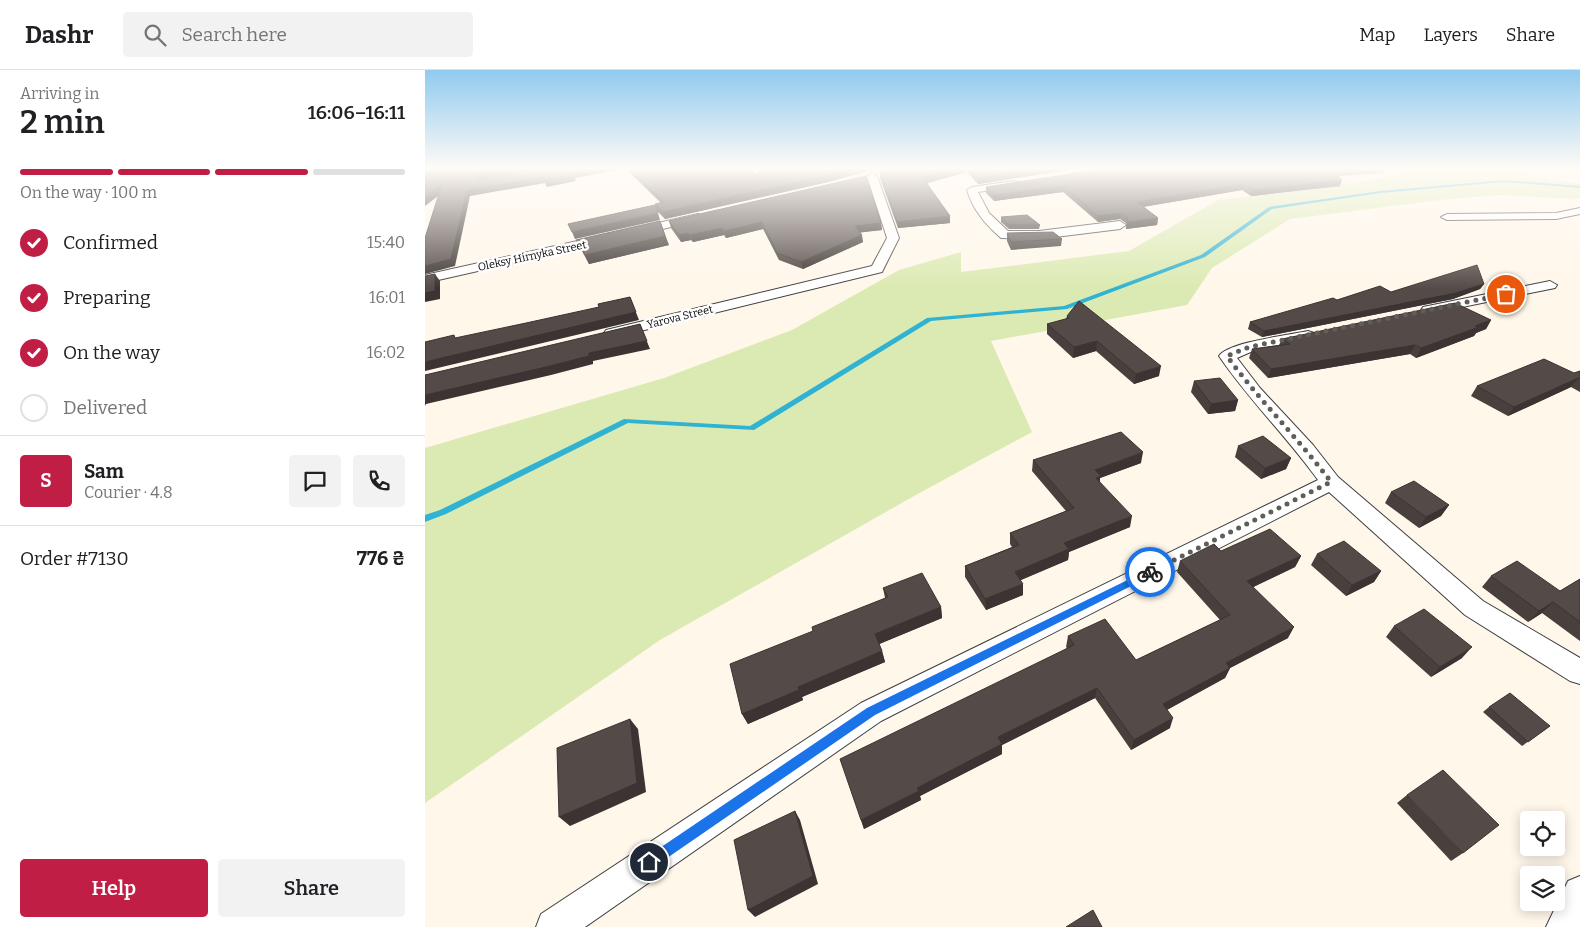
<!DOCTYPE html>
<meta charset="utf-8">
<style>
body{margin:0;font-family:Bitter,serif;background:#f2f2f2;color:#202124;height:100vh;display:flex;flex-direction:column;font-size:19px;white-space:nowrap}
*{box-sizing:border-box;margin:0}
p{font-size:16px;color:#757577}
.icon{flex:none;width:28px;height:28px;fill:none;stroke:currentColor;stroke-width:2;stroke-linecap:round;stroke-linejoin:round}
.map{position:relative;flex:1;overflow:hidden}
.drawer{display:flex;flex-direction:column;background:#fff;width:425px}
.drawer>*{flex:none}
.tools{position:absolute;left:1095px;top:741px;display:grid;gap:10px}
.tools a{display:grid;place-items:center;width:45px;height:45px;border-radius:5px;background:#fff;box-shadow:0 2px 12px #0003;font-size:25px}
.pin{position:absolute;display:grid;place-items:center;width:42px;height:42px;color:#fff;margin:-21px;border:2px solid #fff;border-radius:50%;box-shadow:0 1px 5px #0007}
.courier{position:absolute;display:grid;place-items:center;width:50px;height:50px;margin:-25px;border:4px solid #1a73e8;border-radius:50%;background:#fff;color:#222;box-shadow:0 1px 6px #0007}
.headline em{font-style:normal;font-weight:600}
.headline div{display:flex;flex-direction:column-reverse}
.headline{display:flex;align-items:center;justify-content:space-between;height:85px;padding:0 20px}
h1{font-size:32px;font-weight:600;line-height:38px}
.bar{display:grid;grid-template-columns:repeat(4,1fr);gap:8px 5px;align-content:center;height:60px;padding:0 20px}
.bar i{height:6px;border-radius:4px;background:#e0e0e0}
.bar .selected{background:#c11e46}
.bar p{grid-column:span 4}
.line{display:flex;align-items:center;gap:12px;padding:0 20px;border-top:1px solid #e0e0e0}
.line div{flex:1}
.round{display:grid;place-items:center;flex:none;width:52px;height:52px;border-radius:5px;background:#f2f2f2}
ol{padding:0 20px;list-style:none}
li{display:flex;align-items:center;gap:15px;height:55px}
li p{margin-inline-start:auto}
li .icon{padding:5px;border-radius:50%;background:#c11e46;color:#fff;stroke-width:4}
li:last-child{color:#757577}
li i{width:28px;height:28px;border:2px solid #e0e0e0;border-radius:50%}
.primary-button{display:flex;gap:10px;margin-top:auto;padding:10px 20px}
.primary-button a{flex:1;height:58px;border-radius:5px;background:#c11e46;color:#fff;font-size:20px;font-weight:600;line-height:58px;text-align:center}
.primary-button a+a{background:#f2f2f2;color:#202124}
header{display:flex;align-items:center;gap:30px;box-sizing:border-box;height:70px;padding:0 25px;background:#fff;border-bottom:1px solid #e0e0e0}
header strong{font-size:24px}
nav{display:flex;gap:28px;margin-inline-start:auto;font-size:18px}
.search{width:350px;height:45px;background:#f2f2f2;display:flex;align-items:center;gap:12px;box-sizing:border-box;padding:0 18px;border-radius:5px;color:#757577;font-size:19px}
main{display:flex;flex:1;min-height:0}
.map>svg:first-child{display:block}
.green{fill:#dbeab2}
.lines{fill:none;stroke-linecap:round;stroke-linejoin:round}
.stream{fill:#30b2d3;fill-rule:evenodd}
.lane-casing{stroke:#3e3e3e;stroke-width:2}
.street-casing{stroke:#3e3e3e;stroke-width:2}
.lane{fill:#fff;fill-rule:evenodd}
.street{fill:#fff;fill-rule:evenodd}
.wall{fill:#48403d}
.shaded-wall{fill:#3b3432}
.building{fill:#544a47;stroke:#3b3432}
.route{fill:#1a73e8}
.done{stroke:#605e59;stroke-width:5;stroke-dasharray:0 9}
.labels{text-anchor:middle;dominant-baseline:central;stroke-width:5;stroke-linejoin:round;paint-order:stroke}
.far-street-label{font-size:11px;fill:#0b0b0b;stroke:#fff}
</style>
<header>
<strong>Dashr</strong>
<div class="search"><svg class="icon" aria-label="search" viewBox="0 0 24 24"><circle cx="10" cy="10" r="6"/><path d="M15 15l6 6"/></svg>Search here</div>
<nav><a>Map</a><a>Layers</a><a>Share</a></nav>
</header>
<main>
<section class="drawer">
<div class="headline"><div><h1>2 min</h1><p>Arriving in</p></div><em>16:06–16:11</em></div>
<div class="bar"><i class="selected"></i><i class="selected"></i><i class="selected"></i><i></i><p>On the way · 100 m</p></div>
<ol>
<li><svg class="icon" aria-label="check" viewBox="0 0 24 24"><path d="M5 12l5 5 9-10"/></svg>Confirmed<p>15:40</p></li>
<li><svg class="icon" aria-label="check" viewBox="0 0 24 24"><path d="M5 12l5 5 9-10"/></svg>Preparing<p>16:01</p></li>
<li><svg class="icon" aria-label="check" viewBox="0 0 24 24"><path d="M5 12l5 5 9-10"/></svg>On the way<p>16:02</p></li>
<li><i></i>Delivered</li>
</ol>
<div class="line" style="height:90px"><b class="round" style="background:#c11e46;color:#fff">S</b><div><b>Sam</b><p>Courier · 4.8</p></div><a class="round"><svg class="icon" aria-label="chat" viewBox="0 0 24 24"><path d="M4 5h16v11H9l-5 4z"/></svg></a><a class="round"><svg class="icon" aria-label="phone" viewBox="0 0 24 24"><path d="M5 4h4l2 5-3 2q2 4 5 5l2-3 5 2v4C11 20 4 13 5 4z"/></svg></a></div>
<div class="line" style="height:65px"><div>Order #7130</div><b>776 ₴</b></div>
<div class="primary-button"><a>Help</a><a>Share</a></div>
</section>
<div class="map">
<svg width="1155" height="857" viewBox="0 0 1155 857">
<rect width="100%" height="100%" fill="#fff7ea"/>
<!-- green -->
<path class="green" d="M1040,99H1073L1155,114V129L1074,125L1023,129L865,149L787,198L762,235L566,271L607,362L489,426L235,570L0,733V378L239,308L367,260L474,200L536,182V202L704,181L793,130L890,119L984,103Z"/>
<g class="lines">
<!-- stream -->
<path class="stream" d="M1079,110L1155,116V118L1079,112L955,123L847,139L780,187L642,239L506,251L329,360L203,353L21,444L0,452V445L15,440L199,349L325,356L502,248L639,236L776,185L844,137L955,121Z"/>
<defs>
<path id="lane" d="M324,99H330L339,108L334,109Z"/>
<g id="street">
<path d="M447,103L452,106L474,168L457,202L187,268L181,266L179,263L181,260L447,196L462,168L442,106Z"/>
<path d="M588,111L592,112L593,114L592,116L553,122L564,143L583,161H614L695,151L701,155L695,159L614,169L576,168C560,154 548,140 542,120L547,117Z"/>
<path d="M1155,138V144L1131,149L1022,150L1016,147L1022,144L1131,143Z"/>
<path d="M273,144L277,146L279,148L277,150L0,213V205Z"/>
<path d="M1125,211L1132,215L1130,218L1003,244L998,243L996,240L998,237L1003,236Z"/>
<path d="M883,261L889,263L891,266L889,269L828,281L812,288L835,318L888,375L913,407L1058,531L1155,588V614L1145,611L1040,545L904,422L456,651L160,857H111L116,844L436,633L893,410C862,367 824,330 794,286C803,272 865,265 883,261Z"/>
<path d="M1155,806V857H1121L1143,811Z"/>
</g>
</defs>
<!-- lane casing -->
<use href="#lane" class="lane-casing"/>
<!-- street casing -->
<use href="#street" class="street-casing"/>
<!-- lane -->
<use href="#lane" class="lane"/>
<!-- street -->
<use href="#street" class="street"/>
</g>
<!-- wall -->
<g class="wall">
<path d="M201,99H327L331,104L337,103L333,99H450L403,112L240,149L232,141L230,134L236,133Z"/>
<path d="M463,99H650L553,114L542,102L502,113L525,153L473,158L455,108V102Z"/>
<path d="M678,99H960L958,103L913,106L915,116L826,126L817,120L718,137L733,148L732,155L701,159V153L695,149L673,152L638,122L569,131L561,123V117Z"/>
<path d="M576,147L615,155L614,159H584L576,152Z"/>
<path d="M244,151L456,153L457,160L435,162L438,172L378,199L354,190L338,159L301,168L299,165L268,172L266,170L256,172L246,158Z"/>
<path d="M582,163L637,169L636,176L586,180L582,171Z"/>
<path d="M151,170L244,175L164,194Z"/>
<path d="M1059,214L1055,219L1028,229L837,267L823,259L825,252L912,230L966,222Z"/>
<path d="M642,246L734,306L709,314L671,281L648,288L622,264V254L641,249Z"/>
<path d="M1066,250L1061,259L1051,263L1049,266L991,288L985,284L843,308L824,288L827,279L854,275L857,269Z"/>
<path d="M1155,301V322L1146,317L1083,346L1046,326L1052,316L1149,303Z"/>
<path d="M769,311L813,330L810,341L783,344L766,322Z"/>
<path d="M813,376L866,388L861,399L836,409L810,387Z"/>
<path d="M608,390L716,393L675,408V412L705,457L644,482L643,490L595,510L598,525L561,540L540,507V496L587,477L585,474V463L641,441L607,401Z"/>
<path d="M966,422L1024,435L1016,446L994,458L960,433Z"/>
<path d="M796,481L876,486L870,497L828,517L863,568L805,598L800,608L742,640L745,658L706,680L670,628L577,675V684L495,726L496,730L439,759L436,750L642,578L641,577L643,566L711,590L795,550L752,502L755,491Z"/>
<path d="M892,484L956,501L949,512L921,526L886,495Z"/>
<path d="M1066,506L1135,521L1155,509V571L1117,543L1103,552L1057,517Z"/>
<path d="M458,518L516,537L517,548L454,574L457,581L460,592L377,627L378,630L323,654L317,644L388,561L460,528Z"/>
<path d="M969,556L1037,588L1006,607L961,567Z"/>
<path d="M1064,637L1125,656L1097,676L1058,642Z"/>
<path d="M982,725L1038,783L1026,791L972,733Z"/>
</g>
<!-- shaded-wall -->
<g class="shaded-wall">
<path d="M79,99H110L52,113L49,107L50,105Z"/>
<path d="M164,99H197L150,108L151,111L122,117L119,111L147,103Z"/>
<path d="M427,99H450L403,112L240,149L238,142Z"/>
<path d="M530,99H541L542,102L499,114L498,108Z"/>
<path d="M611,99H650L553,114V108Z"/>
<path d="M118,107L120,113L45,126L30,196L0,204V196L42,120Z"/>
<path d="M917,110L915,116L826,126L827,120Z"/>
<path d="M17,114L21,120L0,136V127Z"/>
<path d="M818,114L817,120L711,138L712,132Z"/>
<path d="M639,116L638,122L569,131V125Z"/>
<path d="M233,143L235,150L150,169L147,162Z"/>
<path d="M696,143L695,149L673,152V146Z"/>
<path d="M525,146V153L473,158L472,152Z"/>
<path d="M733,148L732,155L701,159L702,152Z"/>
<path d="M235,151L244,175L164,194L160,185Z"/>
<path d="M337,152L338,159L301,168L299,161Z"/>
<path d="M456,153L457,160L432,163L430,156Z"/>
<path d="M297,158L299,165L268,172L265,165Z"/>
<path d="M263,163L266,170L256,172L254,165Z"/>
<path d="M437,165L438,172L378,199L376,192Z"/>
<path d="M10,204L15,211V229L0,232V223Z"/>
<path d="M1059,214L1055,219L1028,229L837,267L839,261Z"/>
<path d="M205,227L214,250L0,301V292Z"/>
<path d="M1066,250L1061,259L1051,263L1049,266L991,288L996,278L1050,256Z"/>
<path d="M215,254L225,279L168,291V294L126,305L1,334L0,336V325L164,283Z"/>
<path d="M672,271L671,281L648,288L649,277Z"/>
<path d="M990,275L985,284L843,308L846,299Z"/>
<path d="M736,296L734,306L709,314L711,304Z"/>
<path d="M1153,308L1146,317L1083,346L1089,337Z"/>
<path d="M813,330L810,341L783,344L786,334Z"/>
<path d="M718,382L716,393L675,408L674,417L670,400Z"/>
<path d="M866,388L861,399L836,409L840,398Z"/>
<path d="M1024,435L1016,446L994,458L1001,447Z"/>
<path d="M707,446L705,457L644,482L643,490L589,513L590,502L639,473Z"/>
<path d="M876,486L870,497L818,522L822,511Z"/>
<path d="M956,501L949,512L921,526L927,515Z"/>
<path d="M598,514V525L561,540L560,529Z"/>
<path d="M1128,532L1117,543L1103,552L1114,541Z"/>
<path d="M516,537L517,548L452,575L450,564Z"/>
<path d="M869,557L863,568L805,598L800,608L734,644L738,634L801,593Z"/>
<path d="M1047,577L1037,588L1006,607L1015,597Z"/>
<path d="M457,581L460,592L377,627L378,630L323,654L317,644L373,617Z"/>
<path d="M672,618L670,628L577,675V684L495,726L496,730L439,759L436,750L492,718L573,667Z"/>
<path d="M748,648L745,658L706,680L709,670Z"/>
<path d="M205,649L213,659L221,722L145,756L134,747Z"/>
<path d="M370,741L375,750L393,814L330,847L323,840Z"/>
</g>
<!-- building -->
<g class="building">
<path d="M0,99H79L50,105L49,107L54,111L110,99H164L147,103L149,105L119,111L118,107L42,120L26,189L0,196V168L17,114L0,127Z"/>
<path d="M205,99H327L331,104L339,103V101L338,99H427L401,106L238,142L230,134L239,132Z"/>
<path d="M463,99H530L498,108L525,146L472,152L455,102Z"/>
<path d="M544,99H611L553,108Z"/>
<path d="M678,99H932L908,101L917,110L827,120L818,114L712,132L733,148L702,152L703,148L696,143L673,146L639,116L569,125L561,117Z"/>
<path d="M441,106L456,153L430,156L437,165L376,192L352,183L337,152L299,161L297,158L265,165L263,163L254,165L244,151Z"/>
<path d="M230,135L233,143L147,162L143,154Z"/>
<path d="M602,145L615,155H584L576,147Z"/>
<path d="M235,151L240,166L160,185L151,170Z"/>
<path d="M628,162L637,169L586,172L582,163Z"/>
<path d="M1052,195L1059,214L1031,223L839,261L825,252L908,228L912,230L955,216L966,222Z"/>
<path d="M10,204V221L0,223V206Z"/>
<path d="M205,227L211,242L0,292V272L29,265L30,268L101,253L174,237L173,234Z"/>
<path d="M654,231L736,296L711,304L672,271L649,277L622,254L644,248L642,246Z"/>
<path d="M1030,233L1066,250L1050,256L1054,257L996,278L990,275L846,299L827,279L865,274L857,269Z"/>
<path d="M215,254L222,271L164,283V286L121,297L0,325V305Z"/>
<path d="M1119,289L1149,303L1155,301V309L1153,308L1089,337L1052,316Z"/>
<path d="M795,308L813,330L786,334L769,311Z"/>
<path d="M696,362L718,382L670,400L676,406L671,408L707,446L639,473L644,479L590,502L598,514L560,529L540,496L594,475L585,463L649,438L608,390Z"/>
<path d="M838,366L866,388L840,398L813,376Z"/>
<path d="M989,411L1024,435L1001,447L966,422Z"/>
<path d="M845,459L876,486L822,511L869,557L801,593L805,598L738,634L748,648L709,670L672,618L573,667L577,674L492,718L494,721L436,750L415,689L649,575L643,566L680,549L711,590L805,545L755,491L789,474L796,481Z"/>
<path d="M919,471L956,501L927,515L892,484Z"/>
<path d="M1092,491L1135,521L1155,509V552L1128,532L1114,541L1066,506Z"/>
<path d="M497,503L516,537L450,564L457,581L373,617L374,620L317,644L305,594L388,561L387,557L463,527L458,518Z"/>
<path d="M999,539L1047,577L1015,597L969,556Z"/>
<path d="M1085,623L1125,656L1103,672L1064,637Z"/>
<path d="M205,649L212,713L134,747L132,678Z"/>
<path d="M1018,700L1074,755L1038,783L982,725Z"/>
<path d="M370,741L388,806L323,840L309,770Z"/>
<path d="M668,840L677,857H641Z"/>
</g>
<!-- sky -->
<linearGradient id="sky" x2="0" y2="1"><stop stop-color="#90caef"/><stop offset="0.45" stop-color="#fffbf6"/><stop offset="1" stop-color="#fffbf6" stop-opacity="0"/></linearGradient>
<rect width="1155" height="219" fill="url(#sky)"/>
<!-- route -->
<path class="route" d="M725,499L728,500V505L450,645L229,797L224,799L220,797L218,792L220,788L442,638Z"/>
<g class="lines">
<!-- done -->
<path class="done" d="M725,502L906,412C873,368 834,330 802,286L824,277L1081,224"/>
</g>
<g class="labels">
<!-- far-street labels -->
<g class="far-street-label">
<text transform="translate(107 186) rotate(-12)">Oleksy Hirnyka Street</text>
<text transform="translate(255 247) rotate(-14)">Yarova Street</text>
</g>
</g>
</svg>
<div class="tools">
<a><svg class="icon" aria-label="locate" viewBox="0 0 24 24"><circle cx="12" cy="12" r="6"/><path d="M12 2v4M12 18v4M2 12h4M18 12h4"/></svg></a>
<a><svg class="icon" aria-label="layers" viewBox="0 0 24 24"><path d="M12 4l9 5-9 5-9-5zM3 14l9 5 9-5"/></svg></a>
</div>
<div class="pin" style="left:1081px;top:224px;background:#ea580c"><svg class="icon" aria-label="bag" viewBox="0 0 24 24"><path d="M5 8h14l-1 12H6zM9 8a3 3 0 0 1 6 0"/></svg></div>
<div class="pin" style="left:224px;top:792px;background:#1f2937"><svg class="icon" aria-label="home" viewBox="0 0 24 24"><path d="M3 11l9-7 9 7M6 9v11h12V9"/></svg></div>
<div class="courier" style="left:725px;top:502px"><svg class="icon" aria-label="bike" viewBox="0 0 24 24"><circle cx="6" cy="16" r="4"/><circle cx="18" cy="16" r="4"/><path d="M6 16l4-8h5l3 8M10 8l3 8H6M13 5h3"/></svg></div>
</div>
</main>
